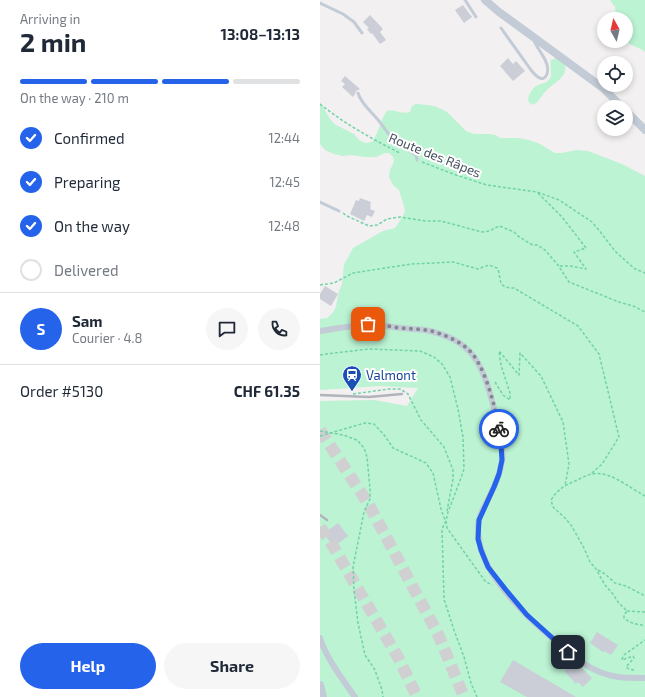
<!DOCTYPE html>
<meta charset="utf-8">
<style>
body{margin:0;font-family:"Exo 2",sans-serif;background:#f6f6f7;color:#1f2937;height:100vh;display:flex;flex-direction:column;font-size:15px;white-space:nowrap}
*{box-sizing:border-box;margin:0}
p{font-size:13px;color:#747a83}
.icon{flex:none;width:22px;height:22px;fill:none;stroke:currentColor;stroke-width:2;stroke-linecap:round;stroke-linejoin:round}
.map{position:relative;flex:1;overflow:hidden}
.drawer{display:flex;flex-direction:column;background:#fff;width:320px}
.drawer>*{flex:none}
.needle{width:26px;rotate:352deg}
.buttons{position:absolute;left:277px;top:12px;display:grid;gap:8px}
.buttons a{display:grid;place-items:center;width:36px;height:36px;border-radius:50%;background:#fff;box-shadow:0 2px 6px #0003;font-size:20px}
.pin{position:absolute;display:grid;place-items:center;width:34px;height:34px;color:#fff;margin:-17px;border-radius:8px;box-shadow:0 2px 6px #0006}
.courier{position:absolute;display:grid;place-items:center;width:40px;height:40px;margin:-20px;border:3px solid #2563eb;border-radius:50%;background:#fff;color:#222;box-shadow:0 1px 5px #0007}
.summary em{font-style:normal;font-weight:700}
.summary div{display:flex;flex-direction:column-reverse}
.summary{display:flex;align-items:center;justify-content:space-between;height:68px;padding:0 20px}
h1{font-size:26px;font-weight:700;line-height:30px}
.bar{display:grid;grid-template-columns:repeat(4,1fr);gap:6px 4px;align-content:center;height:48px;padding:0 20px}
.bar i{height:5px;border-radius:3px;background:#e0e1e3}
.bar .on{background:#2563eb}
.bar p{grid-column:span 4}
.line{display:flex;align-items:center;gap:10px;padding:0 20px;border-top:1px solid #e0e1e3}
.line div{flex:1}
.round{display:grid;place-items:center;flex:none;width:42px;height:42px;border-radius:21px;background:#f6f6f7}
ol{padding:0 20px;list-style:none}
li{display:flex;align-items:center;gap:12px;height:44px}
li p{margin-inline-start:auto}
li .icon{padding:4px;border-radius:50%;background:#2563eb;color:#fff;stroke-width:4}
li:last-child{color:#747a83}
li i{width:22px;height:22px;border:2px solid #e0e1e3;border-radius:50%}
.button{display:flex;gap:8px;margin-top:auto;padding:8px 20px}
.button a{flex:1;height:46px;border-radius:24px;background:#2563eb;color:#fff;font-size:16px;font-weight:700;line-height:46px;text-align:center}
.button a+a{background:#f6f6f7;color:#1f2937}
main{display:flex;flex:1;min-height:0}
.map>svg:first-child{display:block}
.green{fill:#bbf3d3}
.building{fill:#cbced6}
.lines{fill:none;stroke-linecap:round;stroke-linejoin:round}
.motorway-tunnel{stroke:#d0d0d3;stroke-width:12;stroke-dasharray:12 6;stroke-linecap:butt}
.path{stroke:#71d3a7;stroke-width:1.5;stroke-dasharray:3 2;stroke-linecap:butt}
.service{stroke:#c2cbd6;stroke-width:3}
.minor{stroke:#c2cbd6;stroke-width:6}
.tertiary{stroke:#c2cbd6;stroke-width:8}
.rail{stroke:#b1b4bb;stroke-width:2.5}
.done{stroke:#828992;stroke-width:4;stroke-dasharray:0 7.2}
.route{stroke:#2563eb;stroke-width:5}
.labels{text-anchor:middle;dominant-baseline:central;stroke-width:4;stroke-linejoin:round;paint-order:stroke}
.street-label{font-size:13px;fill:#46525f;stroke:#fff}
.transit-label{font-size:13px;fill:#164399;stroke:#fff;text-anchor:start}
</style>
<main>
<section class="drawer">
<div class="summary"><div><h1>2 min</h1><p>Arriving in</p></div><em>13:08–13:13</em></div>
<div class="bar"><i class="on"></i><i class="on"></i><i class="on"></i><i></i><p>On the way · 210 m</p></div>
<ol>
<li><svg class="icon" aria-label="check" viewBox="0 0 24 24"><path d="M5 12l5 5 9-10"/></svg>Confirmed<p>12:44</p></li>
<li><svg class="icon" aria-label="check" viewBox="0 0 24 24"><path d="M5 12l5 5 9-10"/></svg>Preparing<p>12:45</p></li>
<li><svg class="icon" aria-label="check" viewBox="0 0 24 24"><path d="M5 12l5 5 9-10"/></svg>On the way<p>12:48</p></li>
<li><i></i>Delivered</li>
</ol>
<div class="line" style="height:72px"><b class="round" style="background:#2563eb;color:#fff">S</b><div><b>Sam</b><p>Courier · 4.8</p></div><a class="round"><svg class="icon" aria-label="chat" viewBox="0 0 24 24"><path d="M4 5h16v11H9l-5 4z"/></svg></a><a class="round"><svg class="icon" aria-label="phone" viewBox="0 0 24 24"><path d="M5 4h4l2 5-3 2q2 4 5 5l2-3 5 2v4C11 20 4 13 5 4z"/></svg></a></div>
<div class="line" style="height:52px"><div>Order #5130</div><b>CHF 61.35</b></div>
<div class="button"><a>Help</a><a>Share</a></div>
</section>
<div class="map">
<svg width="325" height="697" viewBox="0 0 325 697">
<rect width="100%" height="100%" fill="#f2f0f0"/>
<!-- green -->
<g class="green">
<path d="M290,0H325V52C320,47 312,47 306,41V19H297L295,7Z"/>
<path d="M236,58L244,62C250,77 234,82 226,91C222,94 217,107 211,104C204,100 212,89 216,86C221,83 227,84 230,78C233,73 229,66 231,60Z"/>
<path d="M0,102L10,119L16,125L34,134L39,140L45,143L52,142C60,131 60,120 67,111C75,109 82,115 90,112L92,106L96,104L108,105L117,107L127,112L146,131L154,134H169L175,135L180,138H198L209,140L220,144L235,153H241L257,150L268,151L302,164L325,176V697H7L0,695V401L54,400L87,406L98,388L59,386L0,390V319L7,318L12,314L16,307L19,291L22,284L24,264L28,258L33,248L63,231L75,228L78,224L85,212L84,206L79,190L73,185L69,177L70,170L73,164L74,160L73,157L69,153H65L56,157H46L31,155L23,156L14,154L5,150L0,144Z"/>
</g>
<!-- building -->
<g class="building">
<path d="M143,5L152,17L144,23L135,10Z"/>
<path d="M50,15L63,29L60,32L66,40L60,44L52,33L51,34L47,29L49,28L43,22Z"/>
<path d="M188,58L193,64L196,61L205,71L193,81L180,66Z"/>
<path d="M25,76L40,89L36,91L35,94L33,97L22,87L25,84L21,81Z"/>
<path d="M40,198L51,202L50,206H51L50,209L55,211L52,217L47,215L44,221L30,214L36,200L39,201Z"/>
<path d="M5,286L18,294L11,306L0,299V294Z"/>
<path d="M18,523L28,536L16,545L14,543L12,545L5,535L7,534L6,532Z"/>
<path d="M277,632L298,645L291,655L284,651L283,652L270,643Z"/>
<path d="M193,660L256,697H207L180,682Z"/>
<path d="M251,660L261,667L272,678L263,687L258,682L256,684L244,671L246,669L244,667Z"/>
</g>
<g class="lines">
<!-- motorway-tunnel -->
<g class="motorway-tunnel">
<path d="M0,430L49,505L118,634L144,697"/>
<path d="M0,527L10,541L79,659L97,697"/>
</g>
<!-- path -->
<g class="path">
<path d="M0,104C25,124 52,139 80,153"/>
<path d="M102,162L136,175L167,185L217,192L239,200L272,222L278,229L295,251L307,262L315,269L325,273"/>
<path d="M218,193L242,217L266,248L254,252L266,269L250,266H239"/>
<path d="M23,213L27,216L49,226L57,225L67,219L80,217L106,221H121L162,232L169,231L179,226L182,227L194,232L198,236L209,243L213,245H217L225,250L238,265L249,282L299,302L313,306L325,312"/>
<path d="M0,285L14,283L33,273L92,264L133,262L158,269L169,265L177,268C181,273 178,283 184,286C187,288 191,288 194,288L258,326L279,354L299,437L282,464L271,474"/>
<path d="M0,355L6,354L49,349L100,351L114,357L122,364L130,377L138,409L143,437L144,469L141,478L128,512L126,521L122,529L124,599L134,630L144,657L151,683L157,697"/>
<path d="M175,382L183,395L190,400V393L181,365L179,351L199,375L200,353L221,376L243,422L249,464L245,486"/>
<path d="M33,394L69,389H80L88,394L101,420L124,447L133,470V479L127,511"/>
<path d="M0,431L23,435L37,440L44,448L47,457L50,489V499L44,512L33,567L34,590L38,623L45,655L55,670L62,690L63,697"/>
<path d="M0,436L45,423L54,424L65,436L73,448L106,463L113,473L121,509L125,520"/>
<path d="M325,496C310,488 289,470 272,474C266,475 260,479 255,481C244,486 238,489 231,500L233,507L245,518L251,525L264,548L270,562L276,569L285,585L293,594L298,602L307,611L304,615V618C310,624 318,624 325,626"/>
<path d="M126,521L127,528L165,581L172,585"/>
<path d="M278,570L285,574L295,583L306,586L325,596"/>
<path d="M307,611L325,612"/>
<path d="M314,670L309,669L306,667L314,658L313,656L302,660V659L304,655L325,640"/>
</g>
<!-- service -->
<g class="service">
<path d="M145,0L156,17"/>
<path d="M0,3L23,14L34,22L42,33"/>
<path d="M181,28L211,70C215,75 223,84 227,74C231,62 217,50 214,40"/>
<path d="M38,93C41,104 52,112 59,121C64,127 69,136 75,141C81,147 89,150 96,155L97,160"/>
<path d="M0,202L19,211"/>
</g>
<!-- minor -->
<g class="minor">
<path d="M0,331C16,329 32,325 48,325C59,324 70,327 81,328C89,329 97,329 105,330C120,333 137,339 148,350C161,362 168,385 172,401C177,418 184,444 182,461C180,476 173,489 166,503C164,508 160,514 159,519C157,525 158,534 159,540C164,574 200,610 225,632C247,651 268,673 298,677C307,678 316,678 325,678"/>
<path d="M0,638C6,658 23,680 35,697"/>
</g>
<!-- tertiary -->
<g class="tertiary">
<path d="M165,0L179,12L283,88L302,107"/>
<path d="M306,111L325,130"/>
<path d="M0,685L3,697"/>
</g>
<!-- rail -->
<g class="rail">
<path d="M0,395L49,397L82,394"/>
<path d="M0,515L7,520"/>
</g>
</g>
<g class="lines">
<!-- done -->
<path class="done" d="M48,324C60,324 70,327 82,328C93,329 104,329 115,332C127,336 139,341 148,349C165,365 175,406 179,429"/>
<!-- route -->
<path class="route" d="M179,429L181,445L182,460L179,474L174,487L159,520L158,539L161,550L168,567L186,590L207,615L248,652"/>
</g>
<!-- icons -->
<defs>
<symbol id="station-pin" viewBox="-11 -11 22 30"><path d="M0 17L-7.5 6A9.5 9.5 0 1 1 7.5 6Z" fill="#1a4fb4" stroke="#fff"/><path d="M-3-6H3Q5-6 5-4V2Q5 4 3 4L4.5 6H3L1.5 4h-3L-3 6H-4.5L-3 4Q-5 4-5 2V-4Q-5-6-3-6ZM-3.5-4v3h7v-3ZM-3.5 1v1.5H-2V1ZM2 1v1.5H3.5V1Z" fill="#fff"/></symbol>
</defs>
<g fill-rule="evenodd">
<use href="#station-pin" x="21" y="364" width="22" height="30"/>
</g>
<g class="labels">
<!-- street labels -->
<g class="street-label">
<text transform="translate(115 155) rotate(22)">Route des Râpes</text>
</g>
<!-- transit labels -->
<g class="transit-label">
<text x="46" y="375">Valmont</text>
</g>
</g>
</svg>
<div class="buttons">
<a><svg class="needle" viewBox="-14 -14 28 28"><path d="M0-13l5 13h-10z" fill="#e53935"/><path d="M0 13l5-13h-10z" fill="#747a83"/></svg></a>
<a><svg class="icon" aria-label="locate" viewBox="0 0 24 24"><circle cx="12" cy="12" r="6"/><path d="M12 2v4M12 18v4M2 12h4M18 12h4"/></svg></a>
<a><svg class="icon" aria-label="layers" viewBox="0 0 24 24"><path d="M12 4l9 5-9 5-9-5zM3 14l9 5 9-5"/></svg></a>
</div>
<div class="pin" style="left:48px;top:324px;background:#ea580c"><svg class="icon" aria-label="bag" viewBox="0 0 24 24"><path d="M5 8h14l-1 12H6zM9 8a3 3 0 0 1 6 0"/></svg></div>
<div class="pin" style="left:248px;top:652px;background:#1f2937"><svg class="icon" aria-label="home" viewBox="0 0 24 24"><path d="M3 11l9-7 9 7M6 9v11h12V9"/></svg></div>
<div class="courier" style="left:179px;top:429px"><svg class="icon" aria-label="bike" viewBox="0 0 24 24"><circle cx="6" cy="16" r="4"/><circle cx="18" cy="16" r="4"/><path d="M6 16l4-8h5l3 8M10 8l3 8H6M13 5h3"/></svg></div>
</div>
</main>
